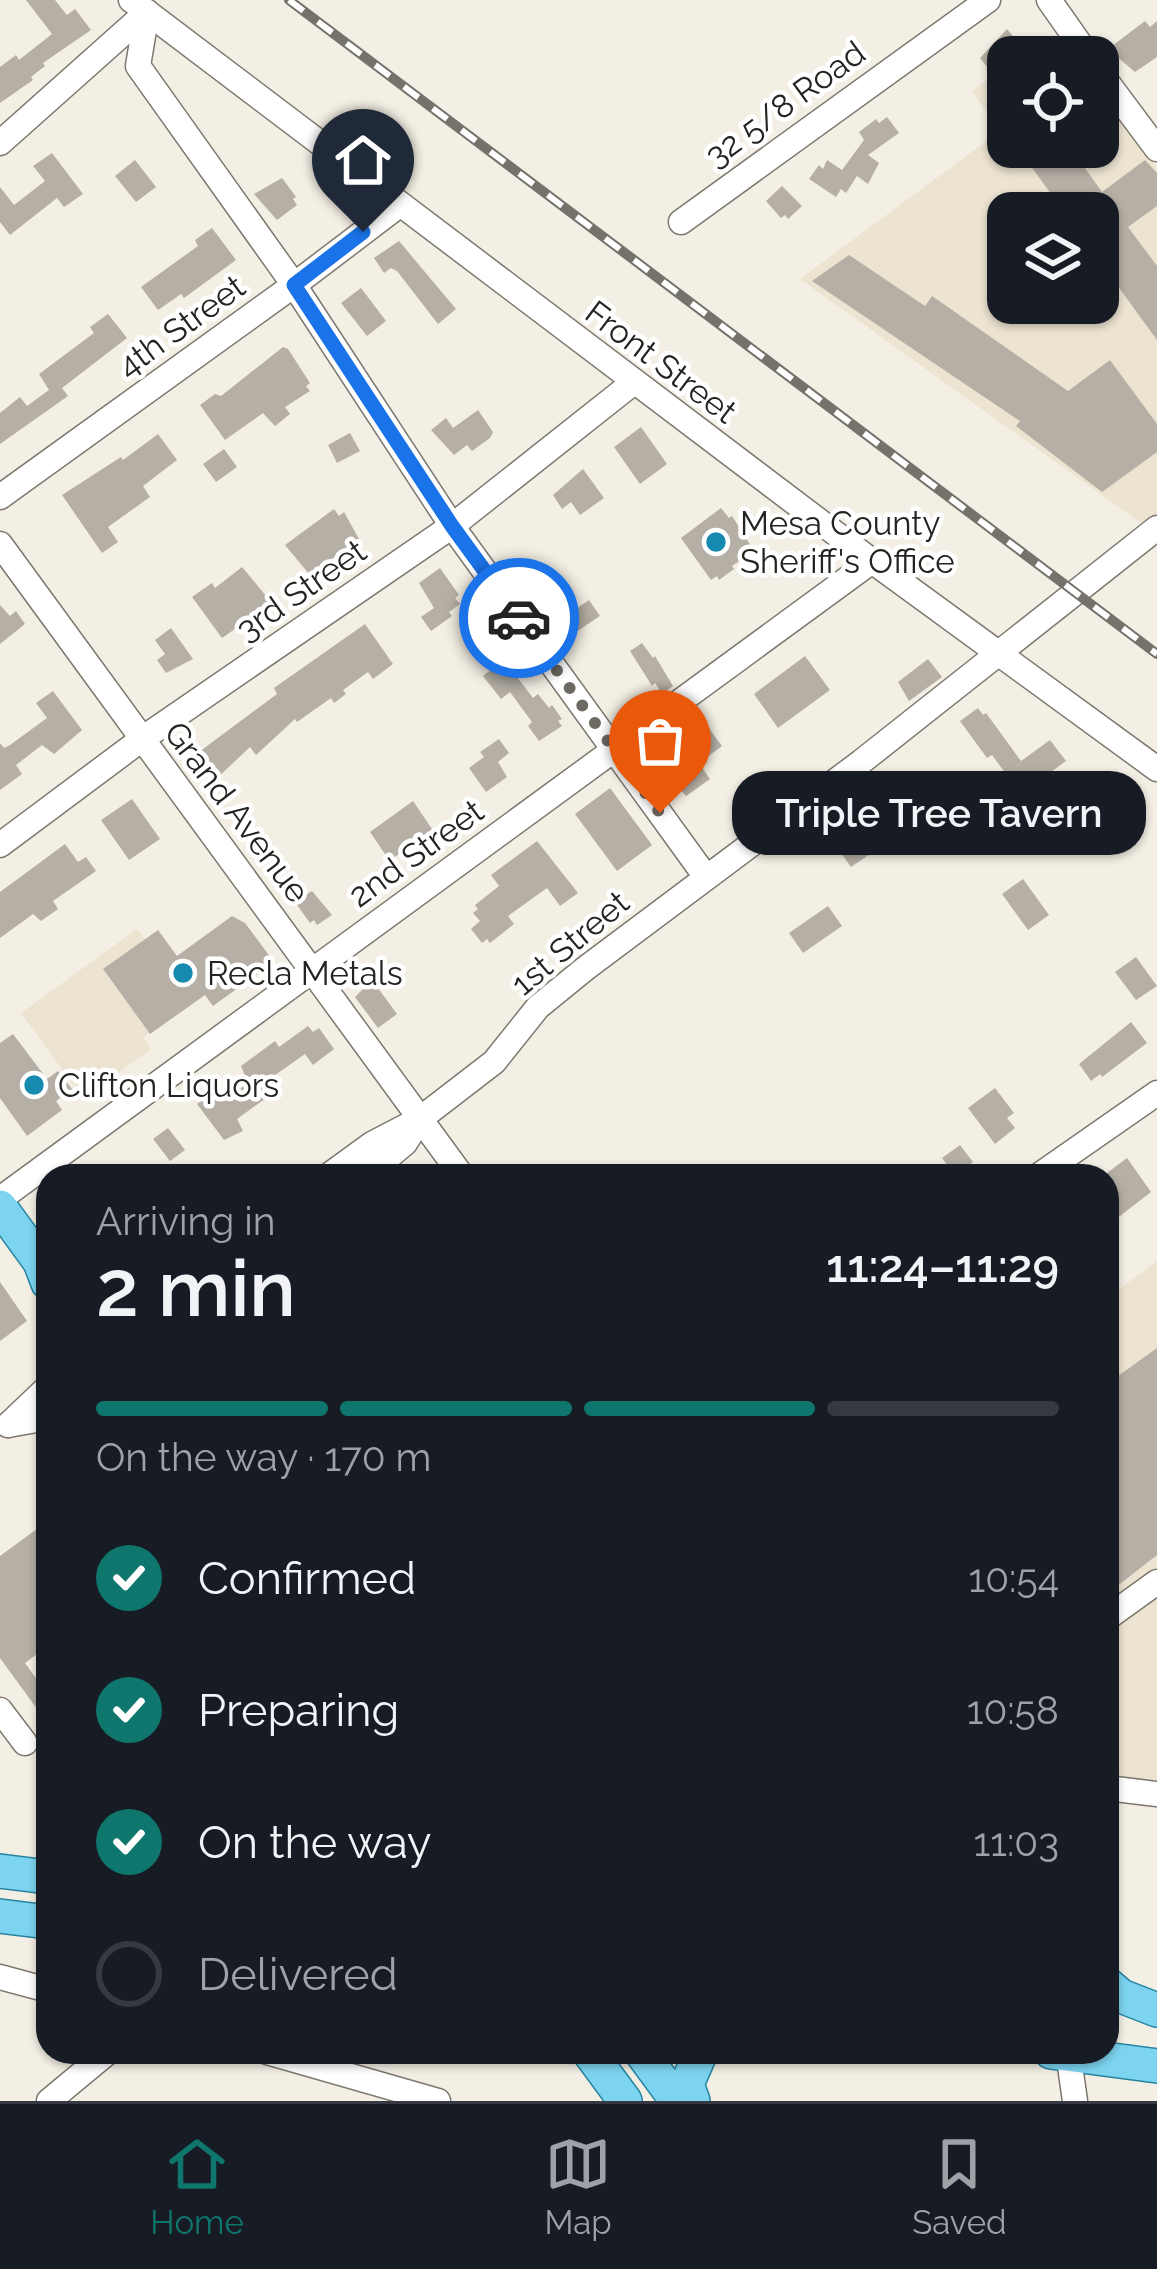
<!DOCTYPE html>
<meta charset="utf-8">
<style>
body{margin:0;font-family:Raleway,sans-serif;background:#20242c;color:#f1f3f6;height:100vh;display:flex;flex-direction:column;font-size:45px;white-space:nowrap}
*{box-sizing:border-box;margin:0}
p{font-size:39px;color:#9ea1a6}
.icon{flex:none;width:66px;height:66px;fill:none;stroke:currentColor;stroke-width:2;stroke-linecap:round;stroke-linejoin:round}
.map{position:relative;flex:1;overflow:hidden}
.panel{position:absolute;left:36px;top:1164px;width:1083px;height:900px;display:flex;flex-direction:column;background:#171b24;border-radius:36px;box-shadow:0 3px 9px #0004}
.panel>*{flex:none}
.controls{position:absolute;left:987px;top:36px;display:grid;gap:24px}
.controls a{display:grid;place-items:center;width:132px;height:132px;border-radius:24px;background:#171b24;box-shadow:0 3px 9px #0004;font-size:60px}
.pin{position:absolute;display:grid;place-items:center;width:102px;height:102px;color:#fff;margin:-123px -51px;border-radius:50% 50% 50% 0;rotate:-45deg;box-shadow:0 0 12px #0007}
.pin .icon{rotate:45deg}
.courier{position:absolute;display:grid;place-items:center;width:120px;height:120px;margin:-60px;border:9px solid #1a73e8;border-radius:50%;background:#fff;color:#222;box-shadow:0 3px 15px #0007}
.bubble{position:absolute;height:84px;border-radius:36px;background:#171b24;box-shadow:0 3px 9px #0004;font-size:39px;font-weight:600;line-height:84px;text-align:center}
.head em{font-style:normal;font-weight:600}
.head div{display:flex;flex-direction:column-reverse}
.head{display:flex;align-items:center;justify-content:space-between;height:204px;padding:0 60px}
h1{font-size:78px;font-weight:600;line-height:90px}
.bar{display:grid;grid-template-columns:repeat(4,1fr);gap:18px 12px;align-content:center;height:144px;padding:0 60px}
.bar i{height:15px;border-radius:9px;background:#363941}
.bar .active{background:#0f766e}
.bar p{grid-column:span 4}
ol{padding:0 60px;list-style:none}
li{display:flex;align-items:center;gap:36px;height:132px}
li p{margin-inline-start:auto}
li .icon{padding:12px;border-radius:50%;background:#0f766e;color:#fff;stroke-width:4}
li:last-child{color:#9ea1a6}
li i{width:66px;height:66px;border:6px solid #363941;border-radius:50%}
.tab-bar{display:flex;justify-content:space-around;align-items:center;height:168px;border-top:3px solid #363941;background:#171b24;font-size:33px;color:#9ea1a6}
.tab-bar a{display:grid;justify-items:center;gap:6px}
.tab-bar .active{color:#0f766e}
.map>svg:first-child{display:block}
.built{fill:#ece3d1;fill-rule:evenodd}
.building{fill:#b5afa5}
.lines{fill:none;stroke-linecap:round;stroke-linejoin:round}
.minor-casing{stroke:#7d786f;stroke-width:27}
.major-casing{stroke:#2684a1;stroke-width:36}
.minor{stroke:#fff;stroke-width:24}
.major{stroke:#7dd4f1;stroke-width:33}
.rail-casing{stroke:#75716b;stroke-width:10}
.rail{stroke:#fff;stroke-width:6;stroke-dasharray:18;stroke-linecap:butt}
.done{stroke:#6d6a64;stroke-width:12;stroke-dasharray:0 21.6}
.route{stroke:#1a73e8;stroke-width:15}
.poi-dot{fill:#178aaf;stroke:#fff;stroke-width:4.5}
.labels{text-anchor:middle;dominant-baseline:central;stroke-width:9;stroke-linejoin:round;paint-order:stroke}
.street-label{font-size:33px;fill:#25231f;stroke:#fff}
.poi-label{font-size:33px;fill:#25231f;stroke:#fff;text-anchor:start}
</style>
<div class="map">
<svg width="1157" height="2101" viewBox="0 0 1157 2101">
<rect width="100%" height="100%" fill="#f4efe4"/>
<!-- built -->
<g class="built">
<path d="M1008,65V147H1098V87L1157,168V517L1145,526L800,279L1000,131L972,91ZM1008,213H1098V303H1008Z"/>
<path d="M137,929L145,939L103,970L149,1033L143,1038L151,1049L83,1098L21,1013Z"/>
<path d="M1157,1261V1783L1107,1776V1298Z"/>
</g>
<!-- building -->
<g class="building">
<path d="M26,0H55L67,15L75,9L91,30L43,63L45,66L31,77L33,80L0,103V67L16,55L19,60L52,34Z"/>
<path d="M1145,21L1150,27L1157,21V57L1135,72L1108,49Z"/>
<path d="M1007,29L1022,47L991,72L980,58Z"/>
<path d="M887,117L899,133L868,155L879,163L868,184L857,176L846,193L841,189L836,197L809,179L819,165L823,169L827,160L842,170L864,140L859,132L876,119L879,123Z"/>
<path d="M1017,147H1070L1102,192L1145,160L1157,173V206L1128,227L1157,266V340L1098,259V213H1065Z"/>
<path d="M52,153L83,194L64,207L57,198L10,235L0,222V187L14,205L45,181L33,166Z"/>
<path d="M135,160L156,187L136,202L115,176Z"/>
<path d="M282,178L296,197L293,199L297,205L277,220L254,194Z"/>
<path d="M782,186L802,206L788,219L785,215L781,218L766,201Z"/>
<path d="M212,228L236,260L184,298L181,294L158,310L141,287L198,246L195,240Z"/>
<path d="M399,241L456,309L438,324L397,271L391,268L384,273L374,258Z"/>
<path d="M849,255L925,306L932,296L1068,391L1110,360L1157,424V452L1102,492L1016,426L1020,421L812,281Z"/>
<path d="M361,288L386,321L367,336L341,303Z"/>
<path d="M108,314L127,338L62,388L68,396L0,444V413L20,397L27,406L49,390L39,374L94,333L90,327Z"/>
<path d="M283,347L288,349L310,383L306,386L310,391L285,407L290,414L275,426L263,413L225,440L200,405L215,394L221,396Z"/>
<path d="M478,410L493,432L490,438L472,451L467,445L454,455L431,430L446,418L453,428Z"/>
<path d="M641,427L667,464L640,484L614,447Z"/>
<path d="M350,433L360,451L337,463L328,445Z"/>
<path d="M158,434L177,460L143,486L150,497L108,527L118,542L102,553L62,495L121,457L123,460Z"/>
<path d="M224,449L237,467L216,482L203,464Z"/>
<path d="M583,469L604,498L580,515L571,502L562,509L553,495Z"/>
<path d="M721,508L729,518L732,516L751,546L742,553L745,557L732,566L734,569L719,580L717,576L711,580L681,538Z"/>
<path d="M334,509L339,516L344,512L359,539L310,575L285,545Z"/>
<path d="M242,567L272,603L222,638L192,597L212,583L215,588Z"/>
<path d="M440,568L459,595L455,598L460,604L449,612L452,616L431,631L421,617L434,608L419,583Z"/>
<path d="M589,600L600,616L570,636L568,632L563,635L555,623Z"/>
<path d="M0,605L10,616L16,611L25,624L0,644Z"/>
<path d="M365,624L393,664L373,679L368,672L343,690L346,694L334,703L331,698L297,722L295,719L256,755L250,747L215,780L199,758V752L277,694L274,688Z"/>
<path d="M171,628L193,659L166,673L157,660L165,654L155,640Z"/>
<path d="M642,643L653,658L655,656L673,686L662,694L655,683L652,686L630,651Z"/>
<path d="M805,656L830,690L778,728L754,694Z"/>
<path d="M928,659L942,677L909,701L898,682Z"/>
<path d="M498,664L502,669L507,664L533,698L538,694L549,708L552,705L562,719L558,721L562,726L539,741L528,726L532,722L510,692L501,699L483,676Z"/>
<path d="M53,691L82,730L54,754L42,745L16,765L22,774L0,790V743L4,748L10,745L47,718L36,703Z"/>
<path d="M978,708L983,715L986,713L1021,761L1050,740L1066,761L1036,783L1017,789L992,755L987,758L960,721Z"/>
<path d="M702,719L722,746L699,763L710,779L686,796L681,790L671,797L647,765L658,757L655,753Z"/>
<path d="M499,739L509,753L498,762L507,777L486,792L469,768L484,757L480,752Z"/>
<path d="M610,788L652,845L617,871L575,814Z"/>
<path d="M911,794L930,820L916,830L912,825L851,867L836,846Z"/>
<path d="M132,799L160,839L129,860L101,820Z"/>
<path d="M413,801L434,832L393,858L390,854L387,857L370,832Z"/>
<path d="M1101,808L1112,824L1089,840L1078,824Z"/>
<path d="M537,841L578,893L560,906L547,888L508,916L514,924L490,943L487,939L482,943L471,929L480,921L473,913L478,909L475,905L499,886L491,875Z"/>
<path d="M65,844L78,862L86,857L96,871L53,901L58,909L41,921L33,914L0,938V892Z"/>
<path d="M1023,879L1049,915L1028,930L1002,894Z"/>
<path d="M312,891L332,915L317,925L314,920L310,923L295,902Z"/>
<path d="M828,906L842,926L803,953L789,933Z"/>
<path d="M232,916L245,923L274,962L213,1006L205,995L150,1034L103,969L158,930L177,956Z"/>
<path d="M1136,957L1157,986L1136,1000L1115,972Z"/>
<path d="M372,980L397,1014L378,1028L355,997Z"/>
<path d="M1131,1022L1147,1043L1102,1077L1100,1074L1091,1081L1079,1064Z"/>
<path d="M308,1026L313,1032L319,1028L334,1049L313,1065L305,1054L268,1080L276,1091L237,1119L243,1131L224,1140L197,1104L217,1090L224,1101L248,1083L241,1066L275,1041L279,1047Z"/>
<path d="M13,1034L47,1079L58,1071L72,1089L56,1101L62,1110L27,1136L0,1098V1043Z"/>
<path d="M995,1088L1014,1113L1007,1118L1015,1128L995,1144L968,1108Z"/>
<path d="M168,1128L185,1150L170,1161L153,1139Z"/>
<path d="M960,1145L973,1162L955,1176L942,1158Z"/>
<path d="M1127,1158L1151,1192L1107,1226V1173Z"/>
<path d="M0,1282L27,1321L0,1341Z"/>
<path d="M1157,1348V1555L1107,1594V1384Z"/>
<path d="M41,1526L48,1535V1646L25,1663L48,1695V1724L0,1658V1556Z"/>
</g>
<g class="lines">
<defs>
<g id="minor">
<path d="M131,0L872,561L1157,769"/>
<path d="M1049,0L1089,57"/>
<path d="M147,12L138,66L294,285L452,526L706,877"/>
<path d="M1098,70L1157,149"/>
<path d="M0,143L147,12"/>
<path d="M681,222L988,0"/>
<path d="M0,497L294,285L398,206"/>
<path d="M0,544L462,1176"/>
<path d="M0,845L142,739L452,526L634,382"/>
<path d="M328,1176L372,1144L420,1119L494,1062L538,1007L586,968L861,762L1157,528"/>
<path d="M366,1176L405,1143L419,1121"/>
<path d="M1038,1176L1157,1093"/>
<path d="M0,1199L872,561"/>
<path d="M8,1425L48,1387"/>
<path d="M8,1425L48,1418"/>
<path d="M1107,1618L1157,1582"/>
<path d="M0,1710L25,1743"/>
<path d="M1107,1788L1157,1794"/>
<path d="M0,1977L48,1990"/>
<path d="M267,2052L438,2101"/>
<path d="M1068,2052L1075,2101"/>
<path d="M49,2101L108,2052"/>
</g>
<g id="major">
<path d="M0,1207L40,1262L48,1283"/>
<path d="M0,1871L48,1877"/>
<path d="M0,1916L48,1922"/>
<path d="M1107,1984L1121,1996L1157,2010"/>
<path d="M589,2052L625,2101"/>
<path d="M641,2052L677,2101"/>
<path d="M1051,2052L1157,2066"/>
<path d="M693,2101L687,2084L701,2052"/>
</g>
</defs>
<!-- minor casing -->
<use href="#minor" class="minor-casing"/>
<!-- major casing -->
<use href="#major" class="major-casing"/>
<!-- minor -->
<use href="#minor" class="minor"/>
<!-- major -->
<use href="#major" class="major"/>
<defs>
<path id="rail" d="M289,0L1157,654"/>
</defs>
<!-- rail casing -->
<use href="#rail" class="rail-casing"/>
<!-- rail -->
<use href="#rail" class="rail"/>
</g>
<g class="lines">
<!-- done -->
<path class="done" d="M519,618L660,813"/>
<!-- route -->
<path class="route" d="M363,232L294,285L452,526L519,618"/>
</g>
<!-- markers -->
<g class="poi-dot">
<circle cx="716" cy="542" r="12"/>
<circle cx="183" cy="973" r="12"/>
<circle cx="34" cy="1085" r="12"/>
</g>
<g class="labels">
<!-- street labels -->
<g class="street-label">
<text transform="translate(785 104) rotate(-36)">32 5/8 Road</text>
<text transform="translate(181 326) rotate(-36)">4th Street</text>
<text transform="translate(661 362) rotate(37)">Front Street</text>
<text transform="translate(301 590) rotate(-35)">3rd Street</text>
<text transform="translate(237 812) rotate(53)">Grand Avenue</text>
<text transform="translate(416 853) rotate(-36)">2nd Street</text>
<text transform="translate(570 943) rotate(-40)">1st Street</text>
</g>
<!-- poi labels -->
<g class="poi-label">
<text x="740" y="523">Mesa County<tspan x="740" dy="38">Sheriff's Office</tspan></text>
<text x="207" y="973">Recla Metals</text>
<text x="58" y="1085">Clifton Liquors</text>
</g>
</g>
</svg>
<div class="controls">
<a><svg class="icon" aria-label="locate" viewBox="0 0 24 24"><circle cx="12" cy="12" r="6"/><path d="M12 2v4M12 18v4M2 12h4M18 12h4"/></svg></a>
<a><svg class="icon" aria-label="layers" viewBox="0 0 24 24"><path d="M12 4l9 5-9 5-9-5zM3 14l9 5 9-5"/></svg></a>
</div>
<div class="pin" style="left:660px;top:813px;background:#ea580c"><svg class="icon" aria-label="bag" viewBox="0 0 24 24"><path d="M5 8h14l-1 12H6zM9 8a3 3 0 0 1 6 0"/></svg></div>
<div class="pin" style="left:363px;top:232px;background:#1f2937"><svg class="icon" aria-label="home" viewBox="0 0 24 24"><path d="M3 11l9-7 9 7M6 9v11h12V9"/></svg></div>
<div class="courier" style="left:519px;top:618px"><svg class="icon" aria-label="car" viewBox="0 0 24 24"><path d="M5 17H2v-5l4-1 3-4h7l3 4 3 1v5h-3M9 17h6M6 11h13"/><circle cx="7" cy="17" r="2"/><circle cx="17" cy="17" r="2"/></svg></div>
<div class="bubble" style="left:732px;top:771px;width:414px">Triple Tree Tavern</div>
<section class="panel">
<div class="head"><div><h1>2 min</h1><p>Arriving in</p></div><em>11:24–11:29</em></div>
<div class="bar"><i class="active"></i><i class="active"></i><i class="active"></i><i></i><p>On the way · 170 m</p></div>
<ol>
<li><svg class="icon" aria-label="check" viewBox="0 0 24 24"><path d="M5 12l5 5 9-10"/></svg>Confirmed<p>10:54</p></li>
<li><svg class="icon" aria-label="check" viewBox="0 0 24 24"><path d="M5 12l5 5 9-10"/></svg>Preparing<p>10:58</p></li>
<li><svg class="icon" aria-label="check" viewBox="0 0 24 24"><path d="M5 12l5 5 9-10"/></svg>On the way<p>11:03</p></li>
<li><i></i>Delivered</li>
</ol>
</section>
</div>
<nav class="tab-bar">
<a class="active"><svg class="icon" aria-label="home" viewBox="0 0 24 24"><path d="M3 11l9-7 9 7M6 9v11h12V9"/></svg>Home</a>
<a><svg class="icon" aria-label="map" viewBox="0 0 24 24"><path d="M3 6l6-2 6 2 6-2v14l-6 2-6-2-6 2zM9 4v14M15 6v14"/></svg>Map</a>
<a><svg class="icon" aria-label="saved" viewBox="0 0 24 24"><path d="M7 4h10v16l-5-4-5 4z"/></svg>Saved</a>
</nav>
